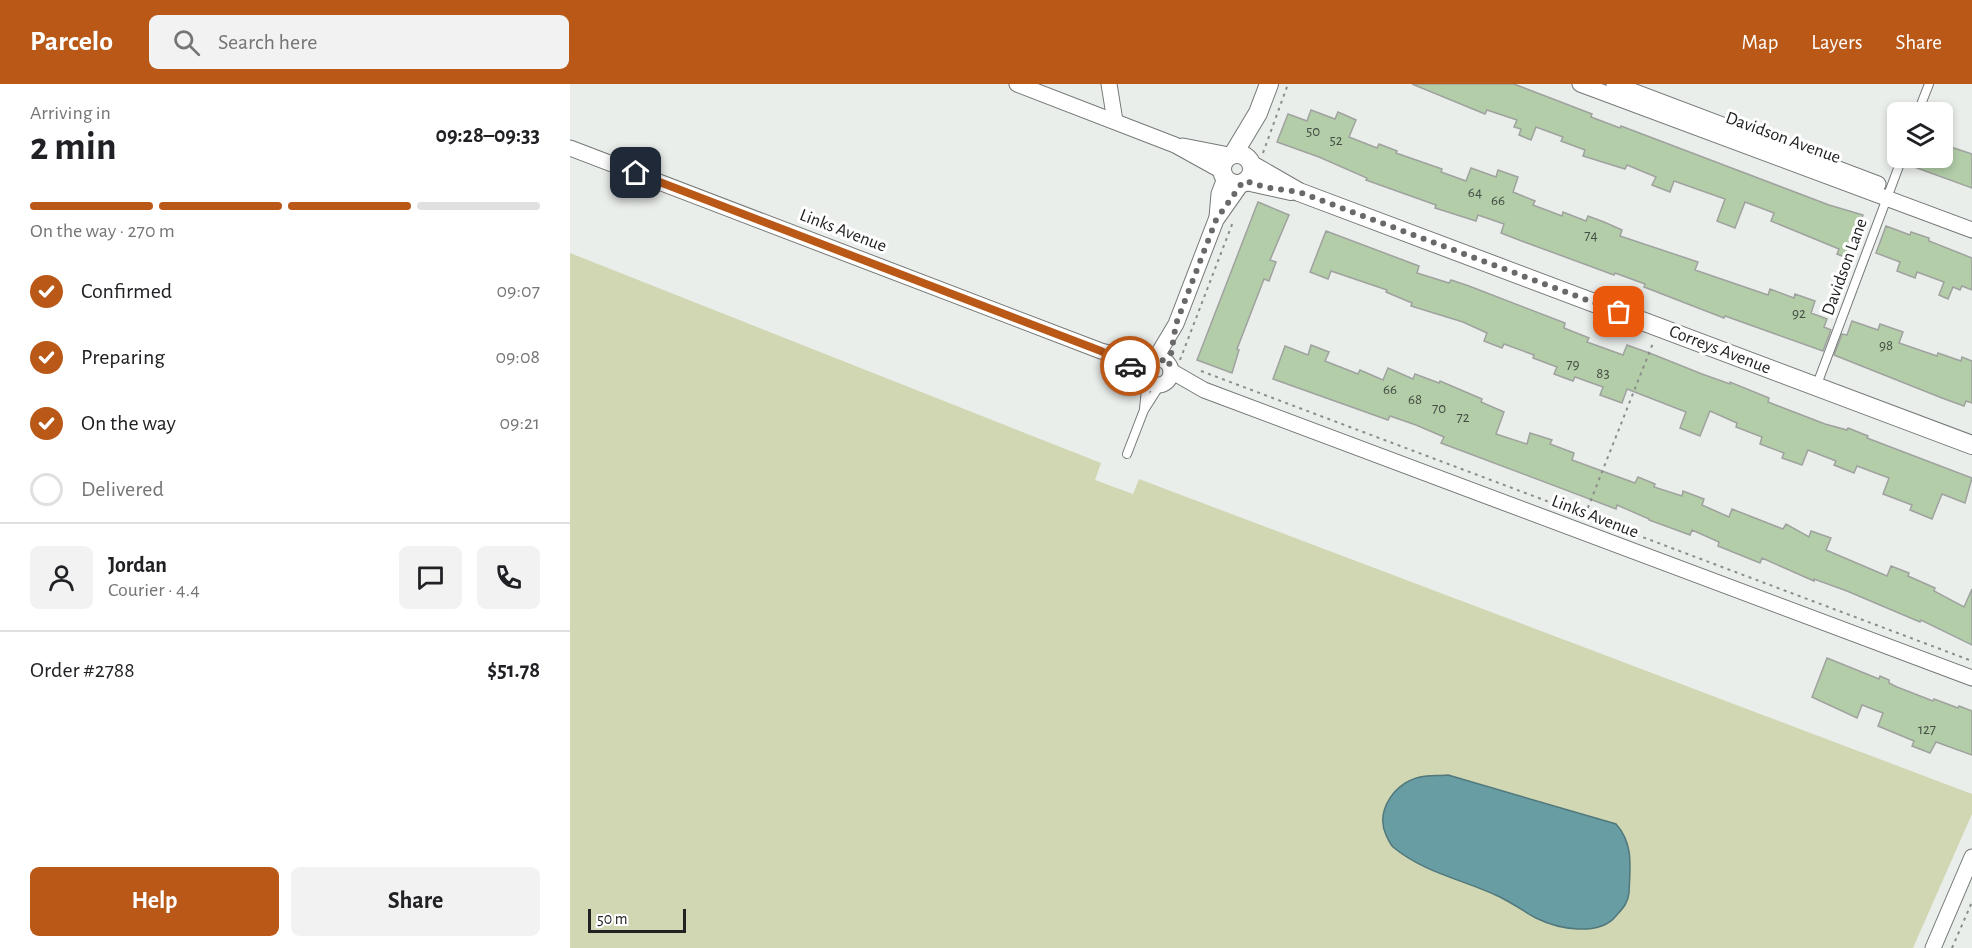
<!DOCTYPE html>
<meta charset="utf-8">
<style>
body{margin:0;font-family:"Alegreya Sans",sans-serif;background:#f2f2f2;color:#202124;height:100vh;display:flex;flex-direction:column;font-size:22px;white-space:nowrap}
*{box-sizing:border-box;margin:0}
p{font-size:20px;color:#757577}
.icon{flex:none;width:33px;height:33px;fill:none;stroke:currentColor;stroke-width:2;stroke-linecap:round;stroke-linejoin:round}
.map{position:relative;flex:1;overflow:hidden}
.side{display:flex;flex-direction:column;background:#fff;width:570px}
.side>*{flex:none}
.tools{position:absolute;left:1317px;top:18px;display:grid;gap:12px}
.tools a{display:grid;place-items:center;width:66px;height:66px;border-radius:9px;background:#fff;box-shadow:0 3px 9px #0003;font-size:30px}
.scale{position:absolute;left:18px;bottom:15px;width:98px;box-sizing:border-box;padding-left:6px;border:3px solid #212322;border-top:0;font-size:16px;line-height:21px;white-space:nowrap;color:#212322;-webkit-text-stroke:4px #fff;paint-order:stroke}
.pin{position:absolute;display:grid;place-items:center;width:51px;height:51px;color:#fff;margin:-26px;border-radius:12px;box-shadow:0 3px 9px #0006}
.courier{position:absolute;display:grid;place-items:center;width:60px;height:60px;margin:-30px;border:4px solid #b95817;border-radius:50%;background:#fff;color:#222;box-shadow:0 2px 8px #0007}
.summary em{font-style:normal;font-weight:600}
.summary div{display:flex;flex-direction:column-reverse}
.summary{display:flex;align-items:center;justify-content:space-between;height:102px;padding:0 30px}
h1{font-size:39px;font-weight:600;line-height:45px}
.bar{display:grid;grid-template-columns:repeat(4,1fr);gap:9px 6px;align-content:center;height:72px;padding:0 30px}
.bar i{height:8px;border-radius:4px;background:#e0e0e0}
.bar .current{background:#b95817}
.bar p{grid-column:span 4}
.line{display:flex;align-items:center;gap:15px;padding:0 30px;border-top:2px solid #e0e0e0}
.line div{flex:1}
.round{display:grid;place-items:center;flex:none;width:63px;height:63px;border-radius:9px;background:#f2f2f2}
ol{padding:0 30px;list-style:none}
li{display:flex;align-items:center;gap:18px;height:66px}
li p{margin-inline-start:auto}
li .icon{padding:6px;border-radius:50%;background:#b95817;color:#fff;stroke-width:4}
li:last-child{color:#757577}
li i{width:33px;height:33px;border:3px solid #e0e0e0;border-radius:50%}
.primary-button{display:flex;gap:12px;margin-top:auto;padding:12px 30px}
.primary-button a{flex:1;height:69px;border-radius:9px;background:#b95817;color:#fff;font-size:24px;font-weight:600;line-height:69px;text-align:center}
.primary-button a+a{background:#f2f2f2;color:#202124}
header{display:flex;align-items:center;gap:36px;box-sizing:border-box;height:84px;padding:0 30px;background:#b95817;color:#fff}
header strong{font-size:28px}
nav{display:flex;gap:33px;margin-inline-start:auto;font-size:21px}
.search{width:420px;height:54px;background:#f2f2f2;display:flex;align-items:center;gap:15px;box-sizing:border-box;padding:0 21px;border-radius:9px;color:#757577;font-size:22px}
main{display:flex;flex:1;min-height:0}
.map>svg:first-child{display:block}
.green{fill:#d0d7b2}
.water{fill:#679da3;stroke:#52787c;stroke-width:1.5}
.building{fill:#b2cda8;stroke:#9fa29e;stroke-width:1.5}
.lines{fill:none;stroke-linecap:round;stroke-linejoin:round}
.service-casing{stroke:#747876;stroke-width:10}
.minor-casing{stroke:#747876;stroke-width:17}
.tertiary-casing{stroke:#747876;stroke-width:20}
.path{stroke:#8a8d8b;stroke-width:2;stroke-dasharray:3 4.5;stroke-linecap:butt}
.service{stroke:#fff;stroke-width:8}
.minor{stroke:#fff;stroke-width:15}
.tertiary{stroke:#fff;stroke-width:18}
.done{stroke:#676a68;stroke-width:6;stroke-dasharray:0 10.8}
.route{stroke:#b95817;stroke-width:8}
.labels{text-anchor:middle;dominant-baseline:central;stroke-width:6;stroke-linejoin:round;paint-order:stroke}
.number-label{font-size:15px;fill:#454e44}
.street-label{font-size:18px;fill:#212322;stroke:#fff}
</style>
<header>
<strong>Parcelo</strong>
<div class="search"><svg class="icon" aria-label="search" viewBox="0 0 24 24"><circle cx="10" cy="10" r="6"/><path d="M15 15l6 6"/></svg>Search here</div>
<nav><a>Map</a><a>Layers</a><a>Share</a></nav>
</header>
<main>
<section class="side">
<div class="summary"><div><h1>2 min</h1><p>Arriving in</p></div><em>09:28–09:33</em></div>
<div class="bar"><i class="current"></i><i class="current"></i><i class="current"></i><i></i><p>On the way · 270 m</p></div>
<ol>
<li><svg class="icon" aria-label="check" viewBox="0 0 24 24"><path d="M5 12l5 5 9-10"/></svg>Confirmed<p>09:07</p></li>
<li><svg class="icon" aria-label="check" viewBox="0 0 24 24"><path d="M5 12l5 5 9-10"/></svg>Preparing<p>09:08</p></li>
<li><svg class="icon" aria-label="check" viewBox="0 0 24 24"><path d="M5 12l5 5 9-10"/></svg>On the way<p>09:21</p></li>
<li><i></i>Delivered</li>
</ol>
<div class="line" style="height:108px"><a class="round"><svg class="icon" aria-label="person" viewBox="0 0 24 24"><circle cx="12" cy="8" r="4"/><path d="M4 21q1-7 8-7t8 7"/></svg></a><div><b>Jordan</b><p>Courier · 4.4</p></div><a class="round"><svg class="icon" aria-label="chat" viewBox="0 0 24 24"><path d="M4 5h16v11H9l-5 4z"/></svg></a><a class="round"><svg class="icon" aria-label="phone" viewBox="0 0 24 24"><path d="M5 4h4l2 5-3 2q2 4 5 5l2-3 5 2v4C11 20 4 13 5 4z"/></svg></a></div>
<div class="line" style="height:78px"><div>Order #2788</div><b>$51.78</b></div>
<div class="primary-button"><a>Help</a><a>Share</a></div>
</section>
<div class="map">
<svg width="1402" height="864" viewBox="0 0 1402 864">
<rect width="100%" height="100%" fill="#eaeeeb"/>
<!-- green -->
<path class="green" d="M0,169L531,379L525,396L563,410L569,395L1402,710V730L1343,864H0Z"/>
<!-- water -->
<path class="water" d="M878,691L1046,740C1064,760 1060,783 1059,809C1058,819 1053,824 1046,832C1029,853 988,845 966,834C953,827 942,819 930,813C895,796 854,789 823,763C820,760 818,755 816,751C805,726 825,699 850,693C859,691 869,692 878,691Z"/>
<!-- building -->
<g class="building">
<path d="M842,0H944L1022,30L1021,33L1050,44L1051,42L1259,121L1293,131L1289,142L1294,144L1282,176L1267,170L1269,165L1201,137L1204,129L1175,118L1165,144L1147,137L1155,115L1104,97L1100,108L1082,101L1086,93L1057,81L1055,85L1013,72L1015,66L991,57L993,53L966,43L961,56L949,51L951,45L944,43L947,36L917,26L915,30Z"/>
<path d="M741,26L765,35L768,28L786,36L779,53L807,64L809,60L827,67L826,69L872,85L871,88L896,97L901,84L926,93L928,86L948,93L943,108L965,117L963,121L992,132L993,128L1016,137L1018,132L1034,138L1052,146L1050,152L1128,178L1125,186L1198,211L1200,205L1224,214L1225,210L1245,217L1241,229L1257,235L1254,243L1261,246L1253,267L1155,232L1154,234L1074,203L1075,200L1045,189L1044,191L949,156L931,149L934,140L908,131L906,137L865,124L866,121L796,96L797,94L749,73L707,58L718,30L737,37Z"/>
<path d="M1372,60L1402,70V104L1336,80L1338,74H1372Z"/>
<path d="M688,118L719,131L700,176L706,178L699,197L694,195L667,265L669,266L662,289L627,276Z"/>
<path d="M1316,142L1340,151L1341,148L1359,154V157L1402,174V206L1392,202L1390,206L1383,203L1378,215L1369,211L1374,198L1347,188L1345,194L1327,187L1330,178L1306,169Z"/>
<path d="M756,147L849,182L847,189L879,199L881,196L899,202L995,239L994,244L1019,254L1017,258L1053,271L1057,261L1082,270L1132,290L1160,300V298L1199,314L1198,318L1255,340L1277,346L1278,344L1298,352L1297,354L1402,394L1395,419L1372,410L1362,435L1340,426L1342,421L1313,410L1319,394L1287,382L1284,389L1264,381L1266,377L1238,366L1232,381L1212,374L1214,369L1190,360L1192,353L1166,343L1167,339L1140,327L1130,352L1110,344L1116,328L1057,305L1052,319L1030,311L1033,303L1005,293L1003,297L984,290L987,283L963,274L964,271L934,260L932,264L914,257L917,249L893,238L841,222L842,219L816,208L817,206L761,187L758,195L740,188Z"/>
<path d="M1282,237L1308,246L1310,240L1333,248L1329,259L1367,272L1368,269L1391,277L1392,273L1402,277V319L1396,317L1394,322L1372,314L1264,271L1272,250L1277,251Z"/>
<path d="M741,261L759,268L755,277L788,290L790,286L813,296L818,284L843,295L845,290L869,299L870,297L912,315L911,318L934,328L926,350L957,360L960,349L982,356L980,360L1004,369L1002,376L1065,399L1068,393L1085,400L1084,403L1112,412L1113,407L1134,415L1132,421L1159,433L1162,425L1213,445L1216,440L1239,453L1241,447L1261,454L1256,466L1317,492L1321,482L1339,489L1338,492L1365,504L1364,507L1394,523L1402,505V561L1351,536L1350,538L1277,507L1244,495V497L1192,474L1190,479L1148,462L1149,458L1122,446L1120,451L1079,436V435L1047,421L1046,425L871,359L874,353L846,341L820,332L818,336L703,295L715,262L738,271Z"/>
<path d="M1257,574L1309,595L1310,592L1319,596V599L1327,603L1363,617L1364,615L1388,624L1389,622L1402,627V671L1366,658L1360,669L1342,662L1344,657L1308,642L1313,629L1292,621L1287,634L1242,613Z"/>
</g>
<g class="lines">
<defs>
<g id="service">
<path d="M1348,28L1359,0"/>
<path d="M1246,303L1332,74"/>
<path d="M574,325L577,295"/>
<path d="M557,370L574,326L590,301"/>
</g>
<g id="minor">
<path d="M447,0L605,61L652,87"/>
<path d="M539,0L545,37"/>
<path d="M1010,0L1402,146"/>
<path d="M1044,0L1308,100"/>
<path d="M613,62L659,71"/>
<path d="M0,64L531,267L578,279"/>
<path d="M647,133L649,110L655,94"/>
<path d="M585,275L606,240L646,136L672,99"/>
<circle cx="588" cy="288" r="13"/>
<path d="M601,287L634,306L1402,594"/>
<path d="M1363,864L1402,773"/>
</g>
<g id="tertiary">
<path d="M664,69L688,29L699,0"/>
<circle cx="667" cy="85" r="15"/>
<path d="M682,81L729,108L1402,361"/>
<path d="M676,97L721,107"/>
</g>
</defs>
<!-- service casing -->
<use href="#service" class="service-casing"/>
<!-- minor casing -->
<use href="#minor" class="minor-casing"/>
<!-- tertiary casing -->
<use href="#tertiary" class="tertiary-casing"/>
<!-- path -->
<g class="path">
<path d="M693,69L718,0"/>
<path d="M610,276L663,138"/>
<path d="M631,287L1402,577"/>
<path d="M1015,431L1083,259"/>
<path d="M1382,864L1402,818"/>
</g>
<!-- service -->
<use href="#service" class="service"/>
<!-- minor -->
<use href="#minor" class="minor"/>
<!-- tertiary -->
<use href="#tertiary" class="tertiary"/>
</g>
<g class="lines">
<!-- done -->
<path class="done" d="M560,282L575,290L579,279C586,274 594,274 599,282L606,240L646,136L672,99L676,97L694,103L729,108L1049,228"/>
<!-- route -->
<path class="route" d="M66,89L531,267L560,282"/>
</g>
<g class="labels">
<!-- number labels -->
<g class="number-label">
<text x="743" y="47">50</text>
<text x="766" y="56">52</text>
<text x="905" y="108">64</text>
<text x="928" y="116">66</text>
<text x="1021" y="151">74</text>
<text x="1229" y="229">92</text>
<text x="1316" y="261">98</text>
<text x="1003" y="280">79</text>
<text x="1033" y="289">83</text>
<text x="820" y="305">66</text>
<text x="845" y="315">68</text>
<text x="869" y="324">70</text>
<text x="893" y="333">72</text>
<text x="1357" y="645">127</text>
</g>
<!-- street labels -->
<g class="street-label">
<text transform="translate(1213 54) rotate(20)">Davidson Avenue</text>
<text transform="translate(273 147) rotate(21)">Links Avenue</text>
<text transform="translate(1275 183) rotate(-70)">Davidson Lane</text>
<text transform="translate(1150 266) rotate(21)">Correys Avenue</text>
<text transform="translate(1025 433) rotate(21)">Links Avenue</text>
</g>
</g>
</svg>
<div class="tools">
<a><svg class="icon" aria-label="layers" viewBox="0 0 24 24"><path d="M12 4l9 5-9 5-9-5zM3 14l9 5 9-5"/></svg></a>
</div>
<div class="scale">50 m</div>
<div class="pin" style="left:1049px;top:228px;background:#ea580c"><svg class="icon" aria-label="bag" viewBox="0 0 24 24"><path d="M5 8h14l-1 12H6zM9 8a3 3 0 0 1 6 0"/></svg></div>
<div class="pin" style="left:66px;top:89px;background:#1f2937"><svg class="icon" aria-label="home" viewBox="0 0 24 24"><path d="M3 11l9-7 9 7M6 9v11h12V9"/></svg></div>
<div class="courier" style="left:560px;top:282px"><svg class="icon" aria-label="car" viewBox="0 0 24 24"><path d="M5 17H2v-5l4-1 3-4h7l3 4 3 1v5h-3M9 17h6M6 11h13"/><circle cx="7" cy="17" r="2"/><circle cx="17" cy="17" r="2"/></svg></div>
</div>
</main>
